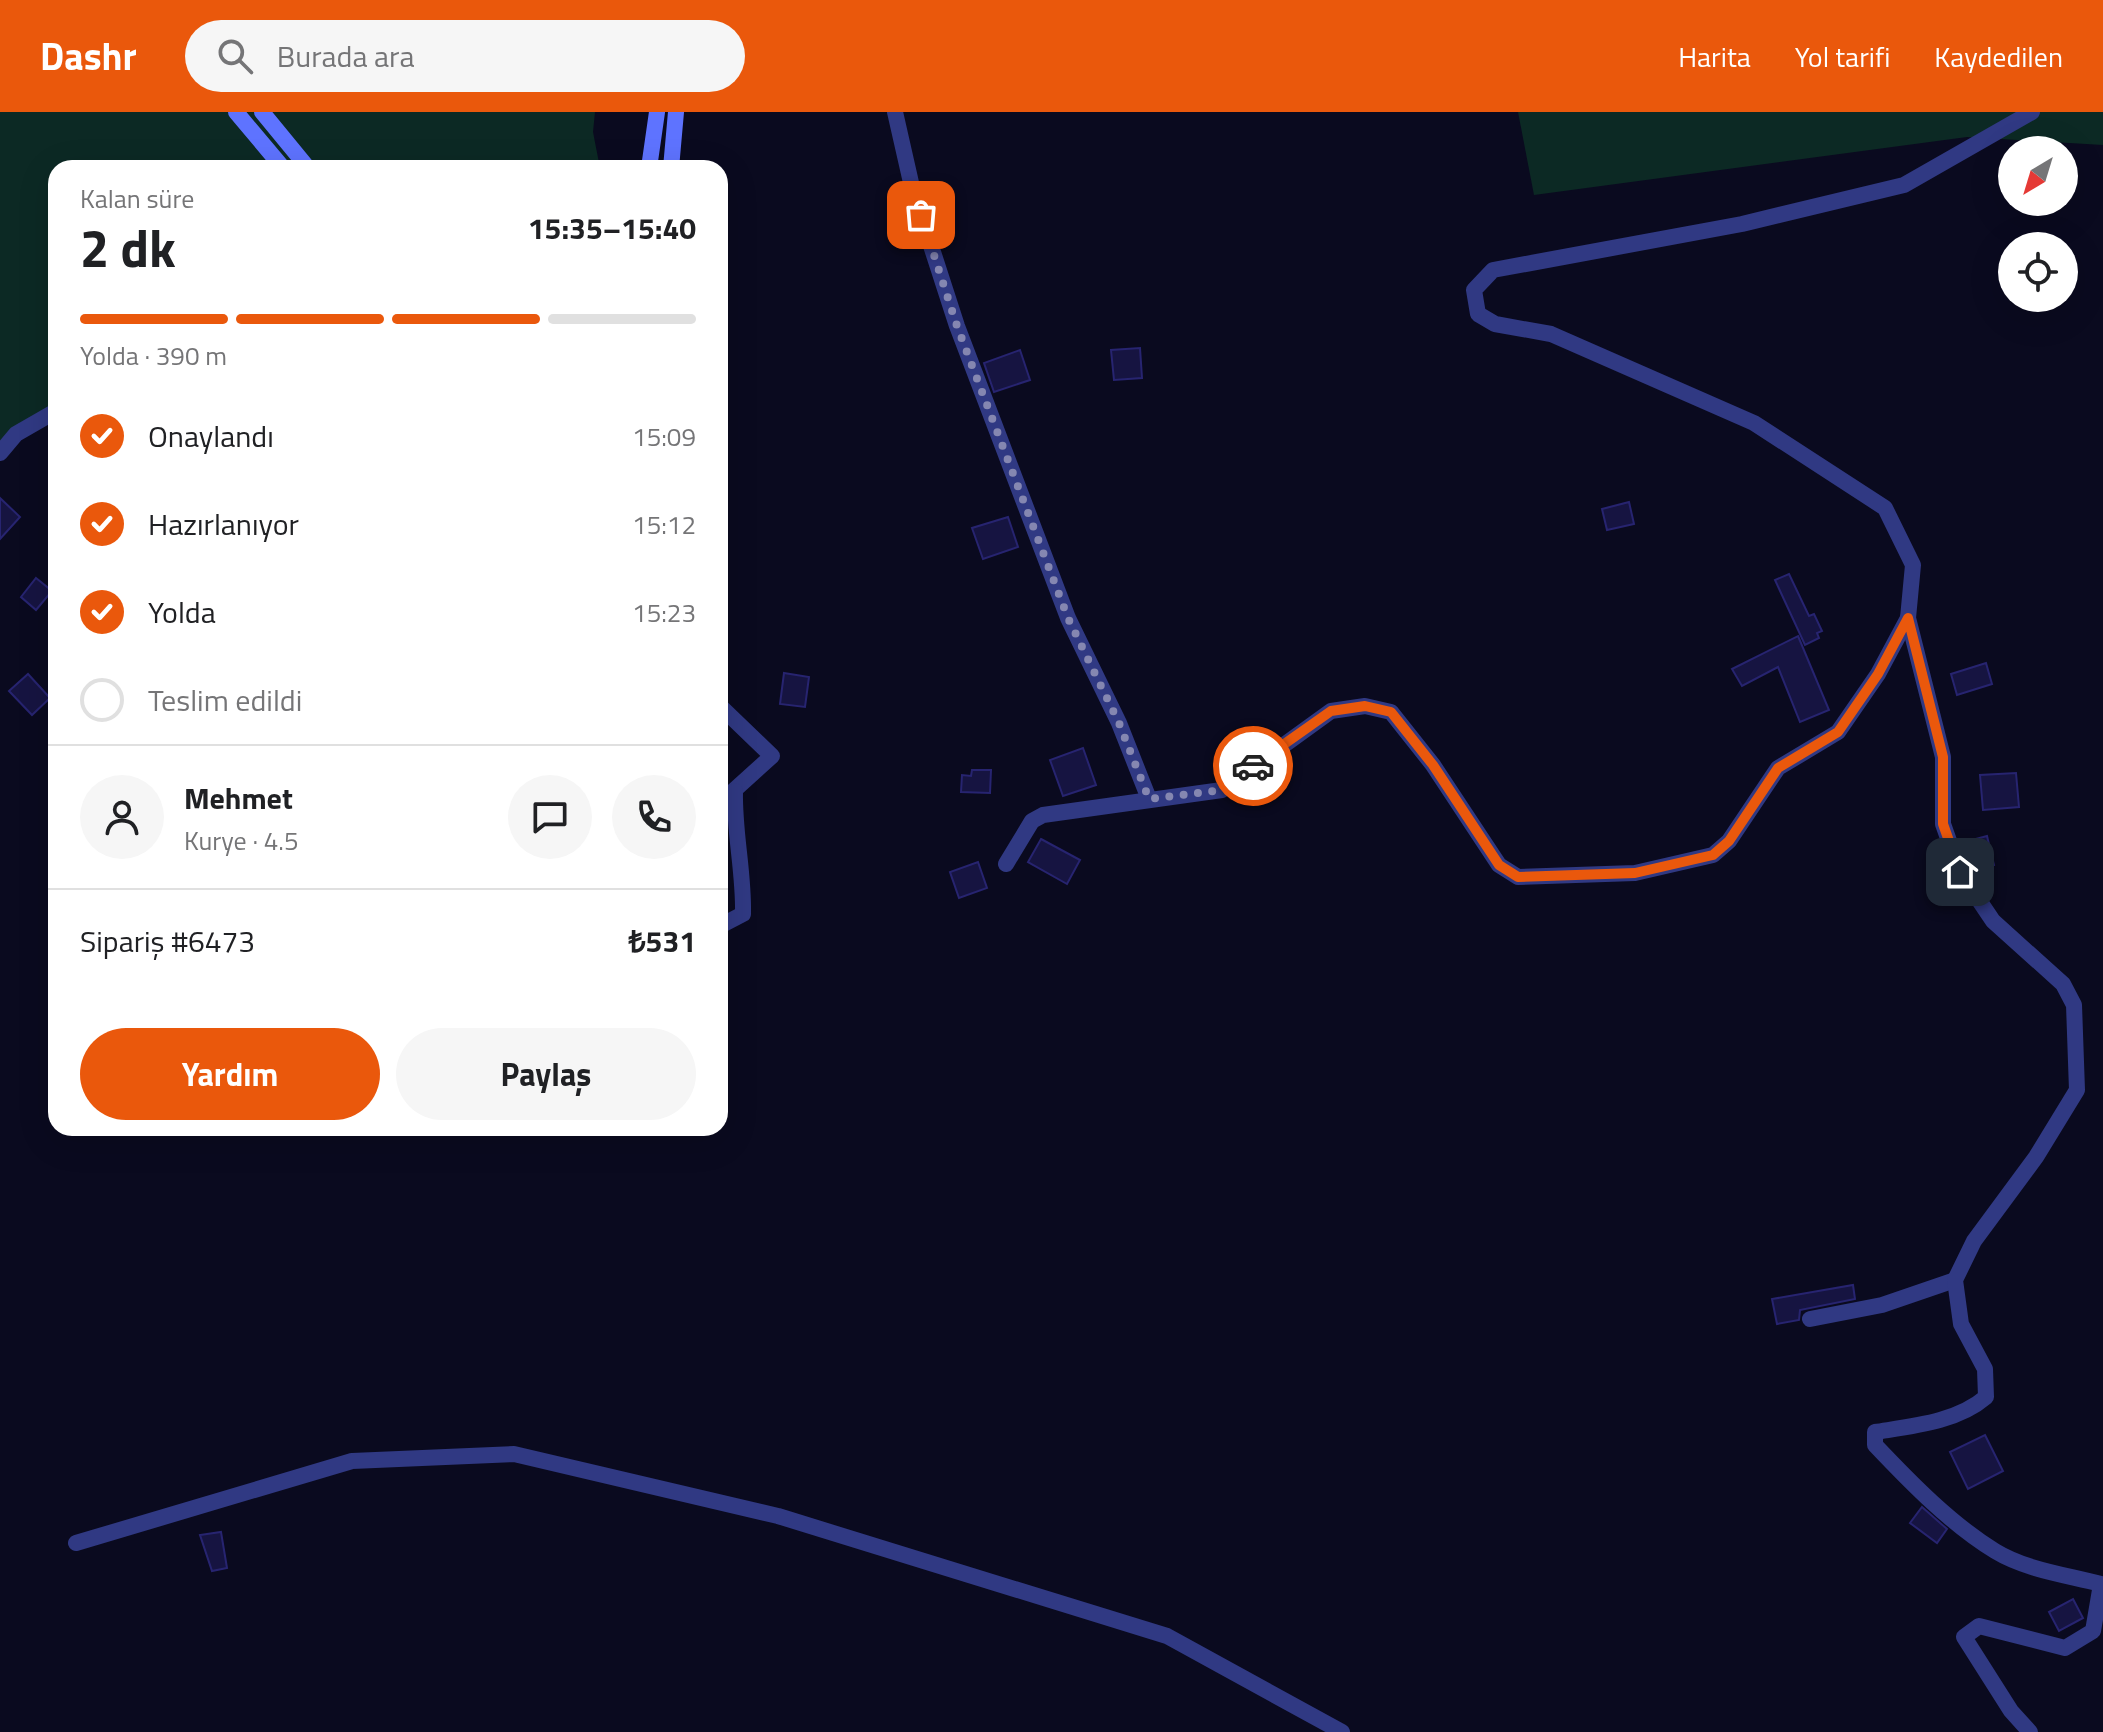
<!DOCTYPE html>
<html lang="tr">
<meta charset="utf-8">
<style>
body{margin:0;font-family:"Titillium Web",sans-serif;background:#f6f6f6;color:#202124;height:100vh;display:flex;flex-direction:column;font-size:30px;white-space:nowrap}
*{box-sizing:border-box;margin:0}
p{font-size:26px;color:#757577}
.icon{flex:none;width:44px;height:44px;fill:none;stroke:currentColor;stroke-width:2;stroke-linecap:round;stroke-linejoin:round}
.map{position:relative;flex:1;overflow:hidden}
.drawer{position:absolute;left:48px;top:48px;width:680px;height:976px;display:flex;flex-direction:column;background:#fff;border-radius:24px;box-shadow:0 8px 32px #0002}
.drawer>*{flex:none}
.needle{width:52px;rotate:218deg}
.buttons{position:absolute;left:1998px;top:24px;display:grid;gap:16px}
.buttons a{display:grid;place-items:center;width:80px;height:80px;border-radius:50%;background:#fff;box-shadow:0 8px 32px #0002;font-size:40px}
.pin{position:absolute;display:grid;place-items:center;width:68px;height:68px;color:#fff;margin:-34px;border-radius:16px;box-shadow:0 4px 12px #0006}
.courier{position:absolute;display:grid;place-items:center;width:80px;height:80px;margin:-40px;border:6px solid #ea580c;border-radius:50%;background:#fff;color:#222;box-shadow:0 2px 10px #0007}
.summary em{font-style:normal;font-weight:700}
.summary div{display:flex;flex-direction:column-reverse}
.summary{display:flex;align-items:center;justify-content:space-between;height:136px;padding:0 32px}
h1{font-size:52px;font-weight:700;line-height:60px}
.bar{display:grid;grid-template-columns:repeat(4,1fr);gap:12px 8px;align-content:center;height:96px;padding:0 32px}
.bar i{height:10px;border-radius:6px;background:#e0e0e0}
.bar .on{background:#ea580c}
.bar p{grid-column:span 4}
.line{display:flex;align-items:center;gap:20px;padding:0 32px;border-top:2px solid #e0e0e0}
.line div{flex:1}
.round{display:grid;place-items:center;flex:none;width:84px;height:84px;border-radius:42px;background:#f6f6f6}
ol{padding:0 32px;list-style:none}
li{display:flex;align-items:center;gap:24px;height:88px}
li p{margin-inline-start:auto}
li .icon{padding:8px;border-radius:50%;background:#ea580c;color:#fff;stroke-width:4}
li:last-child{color:#757577}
li i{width:44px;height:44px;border:4px solid #e0e0e0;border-radius:50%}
.cta{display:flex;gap:16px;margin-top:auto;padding:16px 32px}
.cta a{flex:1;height:92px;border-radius:48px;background:#ea580c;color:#fff;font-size:32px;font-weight:700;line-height:92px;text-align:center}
.cta a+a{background:#f6f6f6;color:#202124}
header{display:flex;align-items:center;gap:48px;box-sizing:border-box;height:112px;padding:0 40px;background:#ea580c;color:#fff}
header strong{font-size:38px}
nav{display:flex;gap:44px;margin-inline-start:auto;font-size:28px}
.search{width:560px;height:72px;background:#f6f6f6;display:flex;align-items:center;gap:20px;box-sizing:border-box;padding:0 28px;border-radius:44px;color:#757577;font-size:30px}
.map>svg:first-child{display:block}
.green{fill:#0c2924}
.building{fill:#161441;stroke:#272470;stroke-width:2}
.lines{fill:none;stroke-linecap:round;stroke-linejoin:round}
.minor{stroke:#303983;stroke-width:16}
.secondary{stroke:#5e73ff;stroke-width:16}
.done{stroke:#8587b1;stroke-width:8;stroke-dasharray:0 14.4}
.route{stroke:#ea580c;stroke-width:10}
</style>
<header>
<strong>Dashr</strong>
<div class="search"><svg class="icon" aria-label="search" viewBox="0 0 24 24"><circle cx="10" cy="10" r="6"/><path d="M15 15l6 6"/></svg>Burada ara</div>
<nav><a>Harita</a><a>Yol tarifi</a><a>Kaydedilen</a></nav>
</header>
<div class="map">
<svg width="2103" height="1620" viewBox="0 0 2103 1620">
<rect width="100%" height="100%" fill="#0a0a1f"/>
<!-- green -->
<g class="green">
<path d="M0,0H595L593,20L600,56H56V299L0,331Z"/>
<path d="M1518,0H2103V33L1967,25L1534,83Z"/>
</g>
<!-- building -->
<g class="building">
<path d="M1140,236L1142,266L1114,268L1111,238Z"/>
<path d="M1020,238L1030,268L994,280L984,251Z"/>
<path d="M0,386L20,405L0,427Z"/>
<path d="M1629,390L1634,412L1607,418L1602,397Z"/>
<path d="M1008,405L1018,435L983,447L972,416Z"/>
<path d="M1789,462L1809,504L1814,502L1822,519L1817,521L1819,526L1805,533L1775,468Z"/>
<path d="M36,466L52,479L36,498L21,485Z"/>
<path d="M1798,524L1829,598L1800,610L1778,555L1742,574L1732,557Z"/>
<path d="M1986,551L1992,572L1957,583L1951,562Z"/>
<path d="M784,561L809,565L805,595L780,592Z"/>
<path d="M28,562L50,586L32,603L9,579Z"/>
<path d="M1083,636L1096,673L1063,684L1050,648Z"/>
<path d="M972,658H991L990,681L961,680L962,663L971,664Z"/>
<path d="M2016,661L2019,695L1983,698L1980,663Z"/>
<path d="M1987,724L1994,753L1979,757L1972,728Z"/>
<path d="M1041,727L1080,748L1067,772L1028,750Z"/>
<path d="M978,750L987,776L959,786L950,760Z"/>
<path d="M1853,1173L1855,1187L1800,1198L1799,1208L1777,1212L1772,1187Z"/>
<path d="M1985,1323L2003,1359L1968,1377L1950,1340Z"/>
<path d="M1922,1395L1947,1417L1937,1431L1910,1411Z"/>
<path d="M221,1420L227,1456L212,1459L200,1423Z"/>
<path d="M2073,1487L2083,1506L2059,1519L2049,1500Z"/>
</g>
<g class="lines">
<!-- minor -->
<g class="minor">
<path d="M895,0L912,75L957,214L1068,506L1119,611L1149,687"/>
<path d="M0,341L16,322L56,299"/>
<path d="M720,594L772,644L720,691"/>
<path d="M1006,752L1032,709L1043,703L1222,678L1331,599L1365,594L1391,600L1433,653L1499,753L1518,765L1635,761L1713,743L1729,729L1778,656L1838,620L1878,562L1908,506"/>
<path d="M720,814L743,802C744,760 734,721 735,679"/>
<path d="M1810,1207L1882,1193L1955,1168"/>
<path d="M76,1431L352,1349L514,1342L778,1404L1167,1524L1342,1620"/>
<path d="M2030,1620L2011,1599L1964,1525L1979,1514L2065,1536L2093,1519L2101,1472C2067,1463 2026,1458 1995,1439C1951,1412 1911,1371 1875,1333V1320C1913,1314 1957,1310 1986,1285L1985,1257L1961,1212L1955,1168L1974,1129L2036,1045L2077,978L2074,893L2063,872L1993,809L1960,760L1943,712V645L1908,506L1913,453L1885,396L1754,311L1551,222L1495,212L1478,202L1474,178L1493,158L1742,112L1904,73L2032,0"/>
</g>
<!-- secondary -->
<g class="secondary">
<path d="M236,0L283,56"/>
<path d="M262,0L308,56"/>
<path d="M649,56L657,0"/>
<path d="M671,56L676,0"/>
</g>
</g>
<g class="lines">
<!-- done -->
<path class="done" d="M921,103L957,214L1068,506L1119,611L1149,687L1222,678L1253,654"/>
<!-- route -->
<path class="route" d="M1253,654L1331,599L1365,594L1391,600L1433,653L1499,753L1518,765L1635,761L1713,743L1729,729L1778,656L1838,620L1878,562L1908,506L1943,645V712L1960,760"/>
</g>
</svg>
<div class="buttons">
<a><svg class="needle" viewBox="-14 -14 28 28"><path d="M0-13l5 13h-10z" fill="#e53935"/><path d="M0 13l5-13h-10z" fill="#757577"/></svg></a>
<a><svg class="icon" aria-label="locate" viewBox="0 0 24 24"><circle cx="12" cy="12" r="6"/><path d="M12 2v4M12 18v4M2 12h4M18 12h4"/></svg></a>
</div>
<div class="pin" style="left:921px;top:103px;background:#ea580c"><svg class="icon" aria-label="bag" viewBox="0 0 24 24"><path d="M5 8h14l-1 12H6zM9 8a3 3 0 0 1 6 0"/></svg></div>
<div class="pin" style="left:1960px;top:760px;background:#1f2937"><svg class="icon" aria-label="home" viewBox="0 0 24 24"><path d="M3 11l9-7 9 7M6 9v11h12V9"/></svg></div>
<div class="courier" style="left:1253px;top:654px"><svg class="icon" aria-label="car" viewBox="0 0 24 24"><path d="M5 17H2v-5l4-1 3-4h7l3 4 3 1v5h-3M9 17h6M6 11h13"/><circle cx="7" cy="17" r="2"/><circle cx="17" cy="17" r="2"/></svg></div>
<section class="drawer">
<div class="summary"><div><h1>2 dk</h1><p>Kalan süre</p></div><em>15:35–15:40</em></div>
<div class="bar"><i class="on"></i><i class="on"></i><i class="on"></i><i></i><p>Yolda · 390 m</p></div>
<ol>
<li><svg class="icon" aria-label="check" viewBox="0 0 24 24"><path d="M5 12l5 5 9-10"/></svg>Onaylandı<p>15:09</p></li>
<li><svg class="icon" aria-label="check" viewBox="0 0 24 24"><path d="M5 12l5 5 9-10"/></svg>Hazırlanıyor<p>15:12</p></li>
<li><svg class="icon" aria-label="check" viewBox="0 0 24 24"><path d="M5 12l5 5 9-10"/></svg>Yolda<p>15:23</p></li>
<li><i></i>Teslim edildi</li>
</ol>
<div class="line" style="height:144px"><a class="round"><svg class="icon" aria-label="person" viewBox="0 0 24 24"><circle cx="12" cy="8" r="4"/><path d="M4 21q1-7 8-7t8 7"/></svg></a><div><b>Mehmet</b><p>Kurye · 4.5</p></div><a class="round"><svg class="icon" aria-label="chat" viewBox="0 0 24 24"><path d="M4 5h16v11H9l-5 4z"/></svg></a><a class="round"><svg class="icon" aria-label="phone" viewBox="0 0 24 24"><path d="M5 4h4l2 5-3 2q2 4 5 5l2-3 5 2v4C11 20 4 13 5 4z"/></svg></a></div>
<div class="line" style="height:104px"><div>Sipariş #6473</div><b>₺531</b></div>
<div class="cta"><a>Yardım</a><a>Paylaş</a></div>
</section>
</div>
